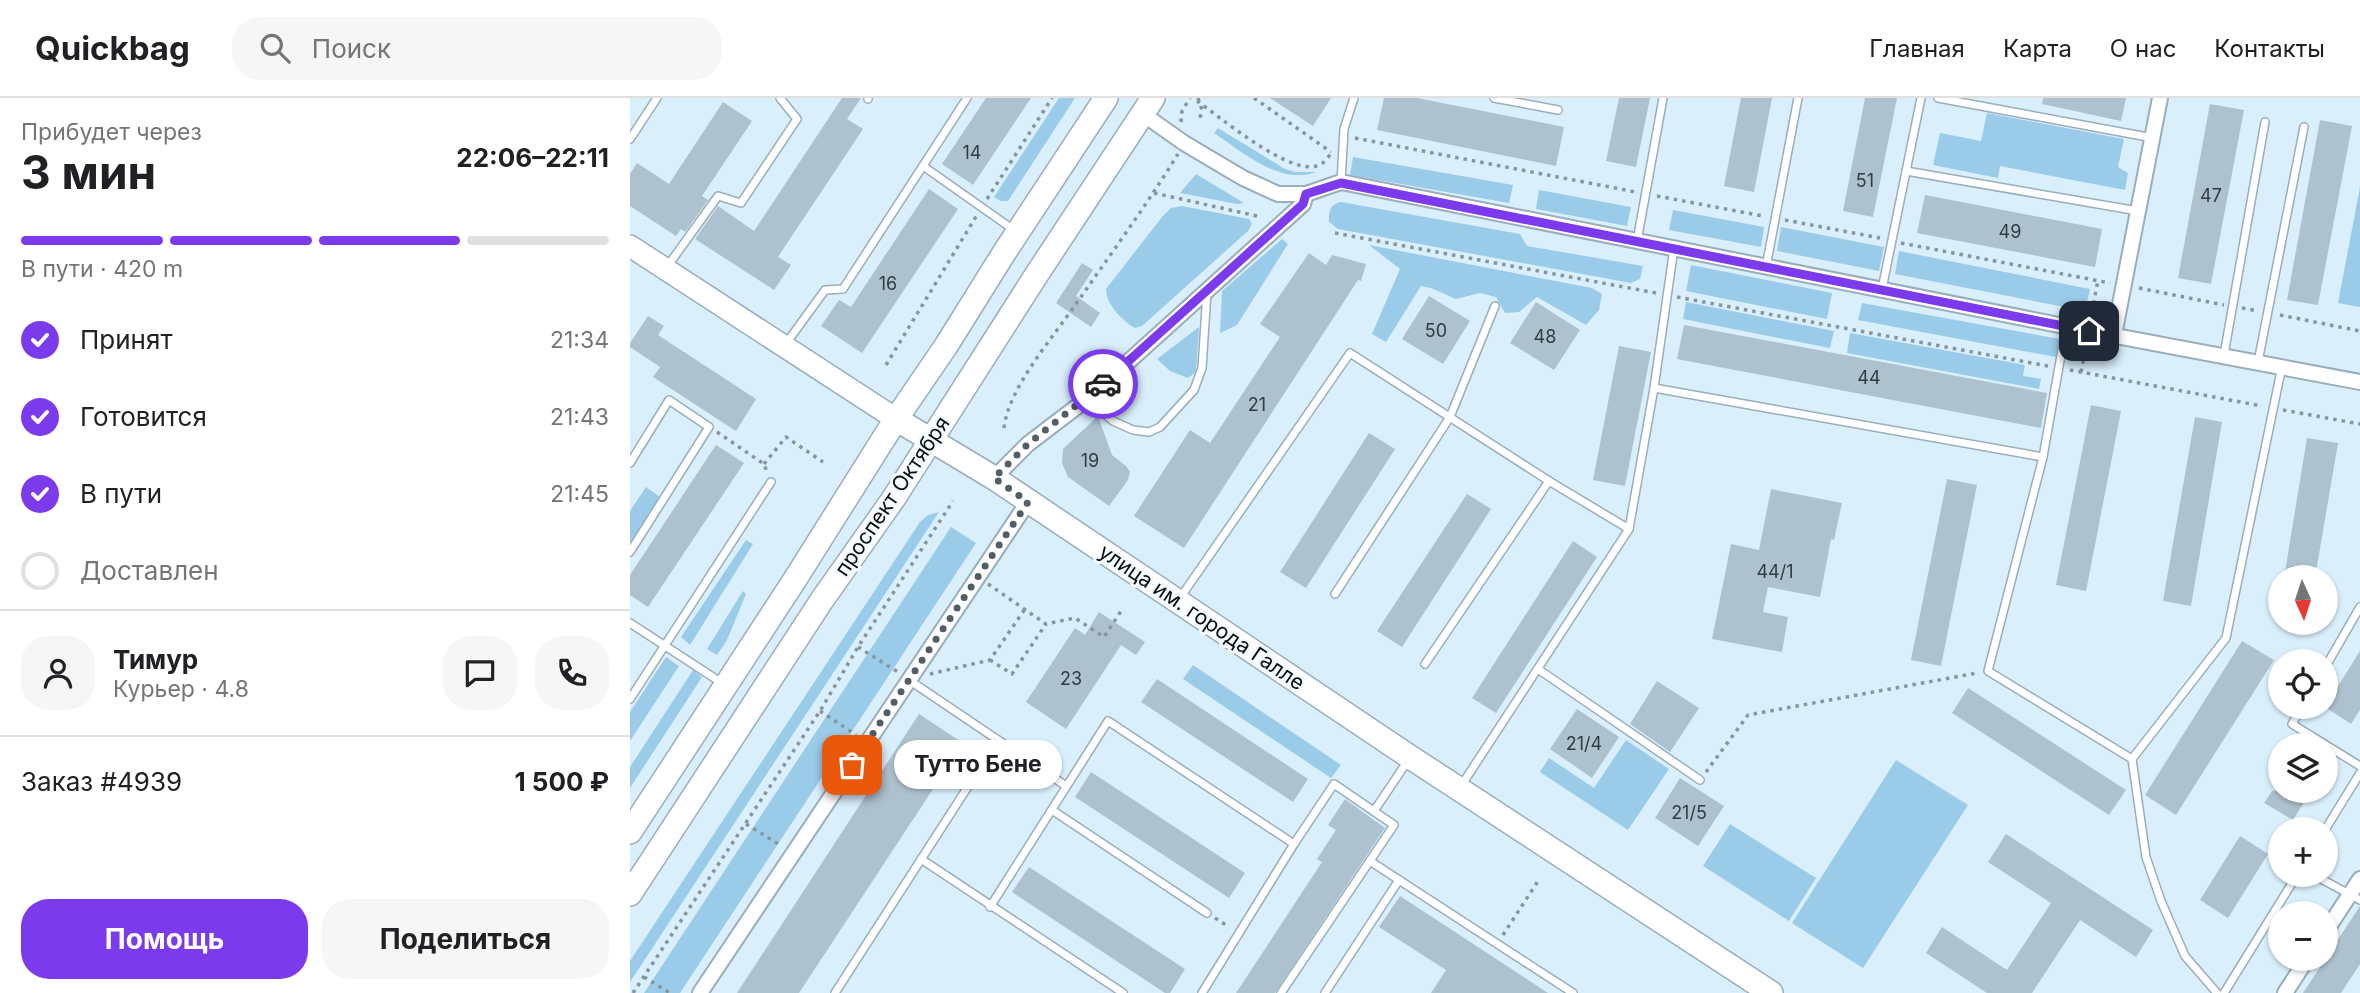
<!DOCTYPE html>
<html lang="ru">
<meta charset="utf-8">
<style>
body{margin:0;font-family:Inter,sans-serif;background:#f6f6f6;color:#202124;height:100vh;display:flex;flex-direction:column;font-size:26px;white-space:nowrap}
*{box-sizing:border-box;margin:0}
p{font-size:23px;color:#757577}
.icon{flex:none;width:38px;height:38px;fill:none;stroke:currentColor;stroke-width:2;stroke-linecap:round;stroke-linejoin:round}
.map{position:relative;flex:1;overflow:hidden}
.sheet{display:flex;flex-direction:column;background:#fff;width:630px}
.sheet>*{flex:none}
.needle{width:46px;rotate:177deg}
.tools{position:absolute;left:1638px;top:467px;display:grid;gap:14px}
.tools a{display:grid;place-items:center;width:70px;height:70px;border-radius:50%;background:#fff;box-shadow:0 2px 5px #0004;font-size:35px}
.pin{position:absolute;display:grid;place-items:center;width:60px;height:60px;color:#fff;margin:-30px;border-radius:14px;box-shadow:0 4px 10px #0006}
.courier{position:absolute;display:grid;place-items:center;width:70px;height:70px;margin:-35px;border:5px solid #7c3aed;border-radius:50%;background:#fff;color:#222;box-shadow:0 2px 9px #0007}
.bubble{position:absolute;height:49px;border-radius:24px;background:#fff;box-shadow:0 2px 5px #0004;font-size:23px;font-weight:700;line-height:49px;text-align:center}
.head em{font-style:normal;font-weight:700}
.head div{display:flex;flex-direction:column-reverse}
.head{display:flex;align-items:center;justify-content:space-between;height:119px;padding:0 21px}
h1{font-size:46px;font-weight:700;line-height:52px}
.bar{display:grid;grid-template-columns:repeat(4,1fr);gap:10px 7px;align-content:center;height:84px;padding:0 21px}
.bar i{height:9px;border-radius:5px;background:#e0e0e0}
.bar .active{background:#7c3aed}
.bar p{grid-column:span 4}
.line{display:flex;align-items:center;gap:18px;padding:0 21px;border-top:2px solid #e0e0e0}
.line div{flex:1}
.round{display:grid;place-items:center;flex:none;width:74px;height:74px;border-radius:28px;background:#f6f6f6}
ol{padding:0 21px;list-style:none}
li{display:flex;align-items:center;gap:21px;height:77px}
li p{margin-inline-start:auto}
li .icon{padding:7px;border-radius:50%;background:#7c3aed;color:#fff;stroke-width:4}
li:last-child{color:#757577}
li i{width:38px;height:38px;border:4px solid #e0e0e0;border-radius:50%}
.action{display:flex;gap:14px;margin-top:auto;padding:14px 21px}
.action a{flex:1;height:80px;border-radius:28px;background:#7c3aed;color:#fff;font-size:28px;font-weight:700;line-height:80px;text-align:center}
.action a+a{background:#f6f6f6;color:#202124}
header{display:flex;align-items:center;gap:42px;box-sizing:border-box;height:98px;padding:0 35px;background:#fff;border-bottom:2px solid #e0e0e0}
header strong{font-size:33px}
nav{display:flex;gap:38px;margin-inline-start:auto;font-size:24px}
.search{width:490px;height:63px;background:#f6f6f6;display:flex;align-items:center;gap:18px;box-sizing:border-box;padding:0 24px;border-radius:28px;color:#757577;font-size:26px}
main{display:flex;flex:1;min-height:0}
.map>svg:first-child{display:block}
.green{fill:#9accea}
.building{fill:#adc2ce}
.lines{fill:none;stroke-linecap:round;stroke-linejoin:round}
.lane-casing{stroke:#99adba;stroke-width:10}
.street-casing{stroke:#99adba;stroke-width:18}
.secondary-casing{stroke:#99adba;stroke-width:24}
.primary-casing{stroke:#99adba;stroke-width:26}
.path{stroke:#86959e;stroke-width:3.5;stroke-dasharray:3.5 5;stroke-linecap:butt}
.lane{stroke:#fff;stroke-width:7}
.street{stroke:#fff;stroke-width:14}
.secondary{stroke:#fff;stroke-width:21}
.primary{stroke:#fff;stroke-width:23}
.done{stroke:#525d65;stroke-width:7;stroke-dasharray:0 12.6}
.route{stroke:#7c3aed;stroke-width:9}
.labels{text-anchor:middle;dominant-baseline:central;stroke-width:6;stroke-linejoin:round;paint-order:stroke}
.number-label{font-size:18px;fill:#313c42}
.street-label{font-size:21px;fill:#080f13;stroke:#f5fafc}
</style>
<header>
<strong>Quickbag</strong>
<div class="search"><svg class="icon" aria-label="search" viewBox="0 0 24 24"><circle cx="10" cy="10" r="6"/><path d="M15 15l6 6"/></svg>Поиск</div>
<nav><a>Главная</a><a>Карта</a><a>О нас</a><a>Контакты</a></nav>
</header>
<main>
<section class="sheet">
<div class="head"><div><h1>3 мин</h1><p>Прибудет через</p></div><em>22:06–22:11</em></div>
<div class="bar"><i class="active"></i><i class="active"></i><i class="active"></i><i></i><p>В пути · 420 m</p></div>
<ol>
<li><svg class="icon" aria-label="check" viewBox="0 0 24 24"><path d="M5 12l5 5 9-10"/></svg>Принят<p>21:34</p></li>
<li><svg class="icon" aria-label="check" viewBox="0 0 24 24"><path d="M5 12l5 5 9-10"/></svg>Готовится<p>21:43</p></li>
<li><svg class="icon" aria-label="check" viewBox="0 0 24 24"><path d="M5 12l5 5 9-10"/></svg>В пути<p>21:45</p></li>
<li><i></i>Доставлен</li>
</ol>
<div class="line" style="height:126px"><a class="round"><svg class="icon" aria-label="person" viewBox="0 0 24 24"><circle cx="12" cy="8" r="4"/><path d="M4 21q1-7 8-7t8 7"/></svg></a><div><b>Тимур</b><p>Курьер · 4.8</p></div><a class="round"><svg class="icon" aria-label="chat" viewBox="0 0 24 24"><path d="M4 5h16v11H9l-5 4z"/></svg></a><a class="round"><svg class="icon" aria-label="phone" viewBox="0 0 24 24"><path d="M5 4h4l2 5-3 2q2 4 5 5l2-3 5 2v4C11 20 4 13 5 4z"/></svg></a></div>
<div class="line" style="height:91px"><div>Заказ #4939</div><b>1 500 ₽</b></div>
<div class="action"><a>Помощь</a><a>Поделиться</a></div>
</section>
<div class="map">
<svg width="1730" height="895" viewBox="0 0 1730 895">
<rect width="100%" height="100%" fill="#daeffc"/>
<!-- green -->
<g class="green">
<path d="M429,0H445L378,103H371L364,99Z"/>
<path d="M1357,15L1494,41L1488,69L1498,75L1495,92L1370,68L1368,80L1303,67L1310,35L1351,43Z"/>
<path d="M588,30L655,71L665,74H686C650,88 613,54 584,35Z"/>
<path d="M723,59L883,87L879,105L720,77Z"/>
<path d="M566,76L614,105L607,106L550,95Z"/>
<path d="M1730,89V209L1708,205Z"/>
<path d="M909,92L1001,109L997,128L906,111Z"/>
<path d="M711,104L890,136L897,148L1013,168L1010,181L1001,185L708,131L699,124C699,113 699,107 711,104Z"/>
<path d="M552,108L619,121L622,126L618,133L512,228L505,230C492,223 476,206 476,191L532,119L541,110Z"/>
<path d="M1043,112L1134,129L1131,149L1039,132Z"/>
<path d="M1151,129L1254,149L1249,173L1147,153Z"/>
<path d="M652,141L658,146L607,227L590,235L592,193Z"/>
<path d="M739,147L962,190L972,196L969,212L956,227L907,199L889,214L875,215L866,199L850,195L826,201L801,190L791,188L756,244L742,236L770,171Z"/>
<path d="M1269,153L1460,191L1455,213L1265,176Z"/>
<path d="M1061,167L1202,195L1197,221L1056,193Z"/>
<path d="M1056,204L1204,233L1200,250L1053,221Z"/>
<path d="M1232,205L1430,241L1426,259L1228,222Z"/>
<path d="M569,229L566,274L558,280L540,273L527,261Z"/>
<path d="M1220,235L1395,267L1393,278L1411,281L1409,291L1217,255Z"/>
<path d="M16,389L30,399L0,446V413Z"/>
<path d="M309,414L0,884V863L290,424L298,417Z"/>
<path d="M321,429L346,445L50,895H14Z"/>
<path d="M116,442L123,446L60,547L51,539Z"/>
<path d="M113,493L116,496L97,542L87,557L77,551Z"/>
<path d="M36,559L49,568L0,643V614Z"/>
<path d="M563,567L711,667L701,680L553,581Z"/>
<path d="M63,572L72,579L0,690V669Z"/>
<path d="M996,642L1039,671L998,732L910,674L919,660L964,690Z"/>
<path d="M1266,662L1338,707L1233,870L1162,825Z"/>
<path d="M1100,726L1186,780L1159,823L1073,768Z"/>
</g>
<!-- building -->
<g class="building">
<path d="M212,0H231L217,21L233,31L148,159L161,167L144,192L65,141L88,108L124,133Z"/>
<path d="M356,0H401L343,87L312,66Z"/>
<path d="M640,0H701L683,28Z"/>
<path d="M754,0H787L934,29L926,68L747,32Z"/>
<path d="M989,0H1020L1006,69L976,63Z"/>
<path d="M1111,0H1142L1124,94L1094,88Z"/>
<path d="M1235,0H1267L1243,119L1213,113Z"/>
<path d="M1413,0H1496L1491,23L1412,6Z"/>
<path d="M93,4L122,23L72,98L78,102L55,134L51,131L46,138L0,108V76L7,65L39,86Z"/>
<path d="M1580,6L1614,12L1581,186L1548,180Z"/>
<path d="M1690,22L1722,28L1688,207L1657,202Z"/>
<path d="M299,91L328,111L232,255L191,228L209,202L221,209Z"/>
<path d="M1295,97L1472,131L1465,169L1287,135Z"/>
<path d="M679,155L696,167L702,157L736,166L731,183L728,182L554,450L504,418L560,332L580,345L650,239L630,226Z"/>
<path d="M452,165L463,172L446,198L470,215L461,229L426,205Z"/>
<path d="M799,198L840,223L813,266L772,241Z"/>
<path d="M906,204L950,232L924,272L880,245Z"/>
<path d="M18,218L34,228L28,237L126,301L106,333L23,279L30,269L0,249V245Z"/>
<path d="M1054,227L1417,295L1411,330L1047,261Z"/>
<path d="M989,248L1021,254L995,388L963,382Z"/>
<path d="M1461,307L1491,313L1456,493L1426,487Z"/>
<path d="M468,318L482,357L496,368L500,374L498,382L479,408L438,379L432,365L433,351Z"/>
<path d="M1565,319L1592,324L1561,508L1533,503Z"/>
<path d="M739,335L765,351L676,490L650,474Z"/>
<path d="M1677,340L1708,345L1685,480H1654Z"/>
<path d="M86,347L114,365L18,509L0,497V477Z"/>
<path d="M1317,381L1347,387L1311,568L1281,562Z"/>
<path d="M1141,391L1212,405L1204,442L1201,441L1190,499L1138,489L1133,514L1158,519L1152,554L1082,541L1101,446L1129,452Z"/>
<path d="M837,396L861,411L772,549L747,533Z"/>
<path d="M943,443L967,459L866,615L842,600Z"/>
<path d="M469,514L515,544L506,557L491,547L436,631L396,604L445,530L455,537Z"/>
<path d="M1612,543L1644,562L1546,717L1515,697Z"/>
<path d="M1730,553V612L1721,626L1695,609Z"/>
<path d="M527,581L678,681L663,704L511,604Z"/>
<path d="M1027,583L1069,610L1040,654L1000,626Z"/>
<path d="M1338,590L1496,692L1479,717L1322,615Z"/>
<path d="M947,611L989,639L962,680L920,651Z"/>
<path d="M289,616L333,645L305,688L169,895H107Z"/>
<path d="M461,674L615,775L599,800L445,699Z"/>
<path d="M1050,680L1094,708L1068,748L1025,720Z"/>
<path d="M1642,693H1681L1663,722L1634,705Z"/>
<path d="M715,701L755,730L645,895H606L692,764L687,761L706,732L698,727Z"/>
<path d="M1376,736L1523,832L1506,859L1450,822L1402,895H1357L1296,855L1312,829L1377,872L1421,805L1358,764Z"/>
<path d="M1610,738L1638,756L1598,820L1570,802Z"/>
<path d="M399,769L555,871L540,895H535L382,794Z"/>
<path d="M770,798L918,895H801L816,872L749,829Z"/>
<path d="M1730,808V866L1711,895H1673Z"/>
</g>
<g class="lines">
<defs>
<g id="lane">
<path d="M864,0L928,12"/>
<path d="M1308,0L1523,40"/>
<path d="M238,1V0"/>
<path d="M0,41L27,0"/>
<path d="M293,68L384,132"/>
<path d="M1276,73L1508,113"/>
<path d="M711,84L714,31L724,0"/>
<path d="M1007,143L1033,0"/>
<path d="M37,169L88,98L111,105L167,21L150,0"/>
<path d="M1136,169L1168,0"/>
<path d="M1252,191L1291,0"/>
<path d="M1436,229L1413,359L1358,573L1502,661L1596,540L1652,268"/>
<path d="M155,247L195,192L213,191L337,0"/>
<path d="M1594,257L1635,24"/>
<path d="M1628,264L1674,29"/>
<path d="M1024,290L1413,359"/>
<path d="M457,301L483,323L503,332L519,334L530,329L564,292L572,270L577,194"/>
<path d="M0,365L39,302L79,329L0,454"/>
<path d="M705,496L820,319L865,208"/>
<path d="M550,500L720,255L919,383L999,431L1024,290L1044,150"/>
<path d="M0,525L92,585"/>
<path d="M795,566L919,383"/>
<path d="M1696,568L1730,509"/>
<path d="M908,571L1070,682"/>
<path d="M279,582L436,688"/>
<path d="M0,601L141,384"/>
<path d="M1672,609L1662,626L1730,668"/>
<path d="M1502,661L1516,759L1531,803L1555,858L1587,895"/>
<path d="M831,688L999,431"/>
<path d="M422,712L577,815"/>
<path d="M744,713L779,661"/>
<path d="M1695,732L1730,675"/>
<path d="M291,761L493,895"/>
<path d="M740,763L769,782"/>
<path d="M1684,777L1730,802"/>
<path d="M360,809L478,623L664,746"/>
<path d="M205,895L368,642"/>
<path d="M572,895L664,746L704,686L764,727L651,895"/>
<path d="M695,895L769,782L943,895"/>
<path d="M1594,895L1667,777"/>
</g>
<g id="street">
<path d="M513,16L554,45L613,80L648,96H676L711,84L1459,233L1730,284"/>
<path d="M1484,237L1530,0"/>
<path d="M364,380L398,346L457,301L673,106L676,96"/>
<path d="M1696,833L1730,781"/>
<path d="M70,895L398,404"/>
<path d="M1655,895L1677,861"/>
</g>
<path id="secondary" d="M0,148L266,321"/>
<g id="primary">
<path d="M266,321L364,380L780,659L1141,895"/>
<path d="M0,734L164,483L266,321L316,248L374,155L476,0"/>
<path d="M0,796L192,502L264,400L407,176L523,0"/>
</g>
</defs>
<!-- lane casing -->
<use href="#lane" class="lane-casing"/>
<!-- street casing -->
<use href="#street" class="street-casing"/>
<!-- secondary casing -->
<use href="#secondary" class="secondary-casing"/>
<!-- primary casing -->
<use href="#primary" class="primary-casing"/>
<!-- path -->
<g class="path">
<path d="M568,0L572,12L570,20"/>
<path d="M624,0L701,54"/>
<path d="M567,3C589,18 665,83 691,66C695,64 699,58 702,54"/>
<path d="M551,24L552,13L560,0"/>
<path d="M725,40L1006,94"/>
<path d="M524,95L627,118"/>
<path d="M1027,98L1133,118"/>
<path d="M357,101L422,0"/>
<path d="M1155,122L1250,140"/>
<path d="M705,135L1026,195"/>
<path d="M1271,145L1480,185"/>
<path d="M1509,190L1594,207"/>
<path d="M1047,199L1418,268"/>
<path d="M1612,210L1628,213"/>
<path d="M1462,214L1468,182"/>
<path d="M1650,217L1730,233"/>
<path d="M256,267L347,117"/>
<path d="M1440,272L1632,308"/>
<path d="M1451,274L1456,249"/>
<path d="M1653,312L1730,326"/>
<path d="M374,330C378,291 423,239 446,206C480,157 516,108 548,56"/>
<path d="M87,334L134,366L137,374"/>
<path d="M134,366L156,339L193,364"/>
<path d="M358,486L416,526L445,520L474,539L493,510"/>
<path d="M228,549L268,574"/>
<path d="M360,562L382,576L416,526"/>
<path d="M300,576L360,562L395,511"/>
<path d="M190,613L226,637"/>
<path d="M1076,674L1118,617L1347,575"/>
<path d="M116,726L150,747"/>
<path d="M585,820L599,829"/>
<path d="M873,837L908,783"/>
<path d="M14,879L40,895"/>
<path d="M3,895L190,613L228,549L323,403"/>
</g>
<!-- lane -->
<use href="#lane" class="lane"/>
<!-- street -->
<use href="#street" class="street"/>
<!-- secondary -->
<use href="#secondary" class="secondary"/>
<!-- primary -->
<use href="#primary" class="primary"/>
</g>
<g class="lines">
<!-- done -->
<path class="done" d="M222,667L398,404L364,380L398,346L473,286"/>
<!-- route -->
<path class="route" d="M473,286L673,106L676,96L711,85L1459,233"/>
</g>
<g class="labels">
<!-- number labels -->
<g class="number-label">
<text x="342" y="54">14</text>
<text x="1235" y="82">51</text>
<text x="1581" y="97">47</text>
<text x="1380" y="133">49</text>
<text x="258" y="185">16</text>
<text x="806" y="232">50</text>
<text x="915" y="238">48</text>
<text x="1239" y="279">44</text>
<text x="627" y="306">21</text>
<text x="460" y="362">19</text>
<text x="1145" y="473">44/1</text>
<text x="441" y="580">23</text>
<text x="954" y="645">21/4</text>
<text x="1059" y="714">21/5</text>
</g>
<!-- street labels -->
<g class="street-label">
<text transform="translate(262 398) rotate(-56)">проспект Октября</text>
<text transform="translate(572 519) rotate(34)">улица им. города Галле</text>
</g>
</g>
</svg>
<div class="tools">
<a><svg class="needle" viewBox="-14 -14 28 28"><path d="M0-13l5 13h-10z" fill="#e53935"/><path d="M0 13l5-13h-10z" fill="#757577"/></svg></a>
<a><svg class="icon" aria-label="locate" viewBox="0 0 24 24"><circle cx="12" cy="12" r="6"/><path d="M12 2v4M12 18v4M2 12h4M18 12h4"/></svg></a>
<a><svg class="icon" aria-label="layers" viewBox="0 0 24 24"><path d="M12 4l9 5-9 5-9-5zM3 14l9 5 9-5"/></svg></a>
<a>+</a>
<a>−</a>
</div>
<div class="pin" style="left:222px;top:667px;background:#ea580c"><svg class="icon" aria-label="bag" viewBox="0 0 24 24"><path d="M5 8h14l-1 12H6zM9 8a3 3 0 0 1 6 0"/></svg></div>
<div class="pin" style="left:1459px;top:233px;background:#1f2937"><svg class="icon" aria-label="home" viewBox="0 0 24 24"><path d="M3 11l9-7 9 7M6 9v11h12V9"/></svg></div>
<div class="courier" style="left:473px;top:286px"><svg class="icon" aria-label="car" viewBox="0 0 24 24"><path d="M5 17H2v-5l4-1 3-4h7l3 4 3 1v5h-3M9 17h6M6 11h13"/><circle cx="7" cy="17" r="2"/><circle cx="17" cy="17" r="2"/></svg></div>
<div class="bubble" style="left:264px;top:642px;width:168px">Тутто Бене</div>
</div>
</main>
